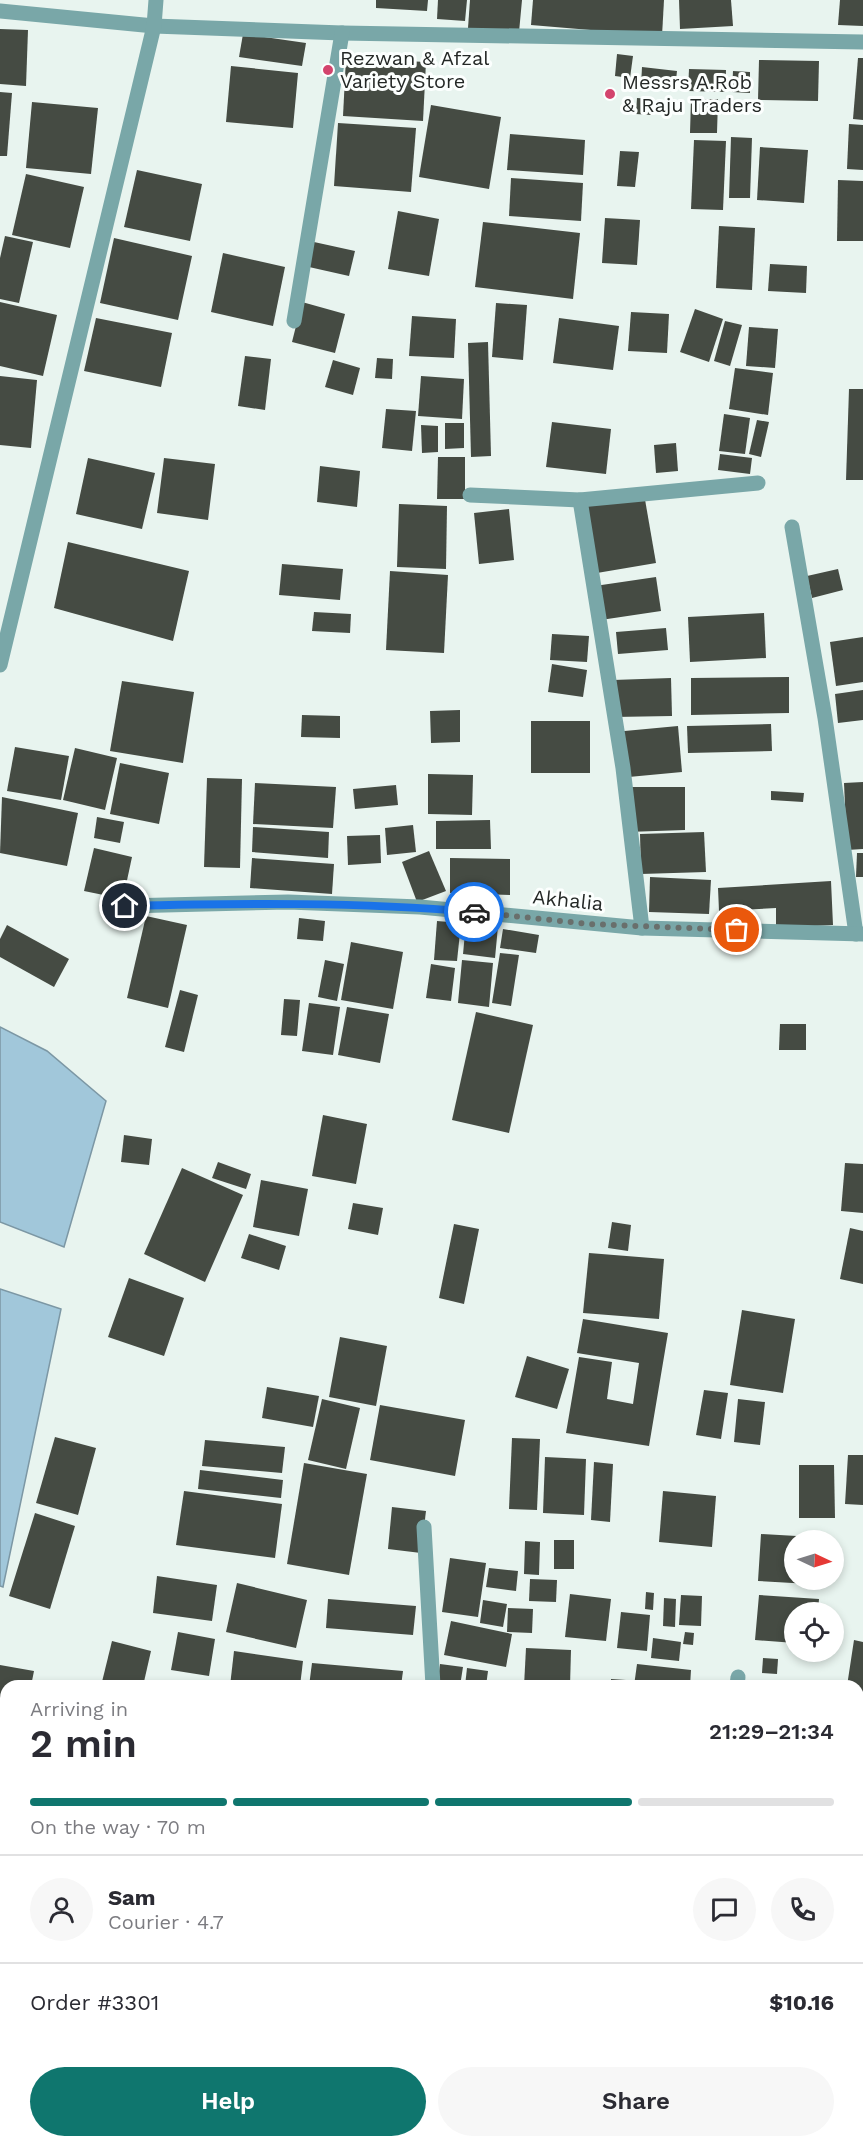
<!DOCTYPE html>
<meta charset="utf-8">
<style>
body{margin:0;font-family:"Work Sans",sans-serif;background:#f7f7f7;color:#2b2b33;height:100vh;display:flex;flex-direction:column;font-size:22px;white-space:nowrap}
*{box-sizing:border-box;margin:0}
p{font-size:20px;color:#7c7c81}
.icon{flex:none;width:33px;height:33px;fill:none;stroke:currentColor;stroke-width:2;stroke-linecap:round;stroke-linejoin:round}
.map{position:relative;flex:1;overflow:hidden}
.sheet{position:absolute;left:0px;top:1680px;width:864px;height:468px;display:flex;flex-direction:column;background:#fff;border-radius:18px 18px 0 0;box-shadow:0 3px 9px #0003}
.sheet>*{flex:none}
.needle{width:39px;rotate:94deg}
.tools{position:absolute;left:784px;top:1530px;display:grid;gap:12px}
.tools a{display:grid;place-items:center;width:60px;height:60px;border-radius:50%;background:#fff;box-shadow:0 3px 9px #0003;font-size:30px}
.pin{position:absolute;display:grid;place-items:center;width:51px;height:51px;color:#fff;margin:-26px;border:3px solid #fff;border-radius:50%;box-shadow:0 2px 6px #0007}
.courier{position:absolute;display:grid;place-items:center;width:60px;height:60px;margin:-30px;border:4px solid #1a73e8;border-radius:50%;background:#fff;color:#222;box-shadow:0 2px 8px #0007}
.summary em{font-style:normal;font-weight:600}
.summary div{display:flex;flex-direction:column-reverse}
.summary{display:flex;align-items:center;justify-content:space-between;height:102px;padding:0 30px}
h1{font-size:39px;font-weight:600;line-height:45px}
.bar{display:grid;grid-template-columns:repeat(4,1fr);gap:9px 6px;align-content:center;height:72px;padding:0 30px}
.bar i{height:8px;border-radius:4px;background:#e1e1e2}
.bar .active{background:#0f766e}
.bar p{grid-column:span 4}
.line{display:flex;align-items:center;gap:15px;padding:0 30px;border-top:2px solid #e1e1e2}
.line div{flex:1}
.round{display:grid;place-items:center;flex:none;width:63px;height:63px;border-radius:32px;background:#f7f7f7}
.button{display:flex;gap:12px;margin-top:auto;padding:12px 30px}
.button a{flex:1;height:69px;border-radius:36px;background:#0f766e;color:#fff;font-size:24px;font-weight:600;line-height:69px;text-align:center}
.button a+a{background:#f7f7f7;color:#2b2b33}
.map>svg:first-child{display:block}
.water{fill:#a1c7da;stroke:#7c97a4;stroke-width:1.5}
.building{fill:#454b43}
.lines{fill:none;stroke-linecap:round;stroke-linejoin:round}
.minor{stroke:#79a7a8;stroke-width:15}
.done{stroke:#696f6c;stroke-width:6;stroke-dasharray:0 10.8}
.route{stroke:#1a73e8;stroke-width:8}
.poi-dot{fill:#d3446d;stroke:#fcfffe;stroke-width:2}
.labels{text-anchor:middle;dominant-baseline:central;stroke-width:6;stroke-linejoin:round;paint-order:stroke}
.poi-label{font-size:20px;fill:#242826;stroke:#fcfffe;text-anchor:start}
.street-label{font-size:20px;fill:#242826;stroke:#fcfffe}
</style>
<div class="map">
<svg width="863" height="2148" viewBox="0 0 863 2148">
<rect width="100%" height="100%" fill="#e8f4ef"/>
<!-- water -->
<g class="water">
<path d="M0,1027L47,1051L106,1101L64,1247L0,1222Z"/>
<path d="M0,1289L61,1309L3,1587L0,1586Z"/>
</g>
<!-- building -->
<g class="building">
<path d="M376,0H428L427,11L376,8Z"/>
<path d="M438,0H467L465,21L437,19Z"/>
<path d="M470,0H522L519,32L468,28Z"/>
<path d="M533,0H664L662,36L531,25Z"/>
<path d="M679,0H731L733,26L680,29Z"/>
<path d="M840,0H863V26L838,25Z"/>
<path d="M0,29L28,30L26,86L0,84Z"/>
<path d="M243,34L306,43L302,66L239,57Z"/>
<path d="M617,54L633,56L630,78L615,76Z"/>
<path d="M346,58L426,62L423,121L343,116Z"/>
<path d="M858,58H863V120L853,119Z"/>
<path d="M759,60L819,61L818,101L758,100Z"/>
<path d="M231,66L298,73L293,128L226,122Z"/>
<path d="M642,67L677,71L675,89L641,86Z"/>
<path d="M689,69L726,70L725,92L688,91Z"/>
<path d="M733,71L750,72V93L732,92Z"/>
<path d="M0,92L12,93L7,156H0Z"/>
<path d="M637,98L652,99L651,115L636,114Z"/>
<path d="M691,99H718L717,133H690Z"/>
<path d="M32,102L98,108L91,174L26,168Z"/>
<path d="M431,105L501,117L489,189L419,177Z"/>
<path d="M338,123L416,128L411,192L334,186Z"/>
<path d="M849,124L863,125V170L847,169Z"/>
<path d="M510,134L585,140L583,175L507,170Z"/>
<path d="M731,137L752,138L750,198H729Z"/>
<path d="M694,140L726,141L723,210L691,209Z"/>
<path d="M760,147L808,150L804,203L757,200Z"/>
<path d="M620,151L639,152L635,187L617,186Z"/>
<path d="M137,170L202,184L190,241L124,227Z"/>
<path d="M26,174L84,187L70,248L12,235Z"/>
<path d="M511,178L583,183L581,221L509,216Z"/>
<path d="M838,180L863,181V241H837Z"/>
<path d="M398,211L439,219L429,276L388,269Z"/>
<path d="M605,218L640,220L637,265L602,263Z"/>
<path d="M483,222L580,233L573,299L475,287Z"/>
<path d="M719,226L755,228L752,290L716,288Z"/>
<path d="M5,236L33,242L19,303L0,299V258Z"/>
<path d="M114,238L192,256L178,320L100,303Z"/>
<path d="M314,242L355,251L349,276L309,267Z"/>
<path d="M223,253L285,267L273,326L211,312Z"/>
<path d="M770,264L807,266L806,293L768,291Z"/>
<path d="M0,302L57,315L43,376L0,366Z"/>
<path d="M302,302L345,314L335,353L292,342Z"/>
<path d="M496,303L527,305L523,360L492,357Z"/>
<path d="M695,309L723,319L709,362L680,352Z"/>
<path d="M631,312L669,314L667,353L628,351Z"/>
<path d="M412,316L456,319L454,358L409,356Z"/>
<path d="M96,318L172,333L161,387L84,371Z"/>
<path d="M559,318L619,326L613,370L553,363Z"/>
<path d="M725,321L742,325L730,366L714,361Z"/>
<path d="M749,327L778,329L775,368L746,366Z"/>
<path d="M488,342L491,456L471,457L468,343Z"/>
<path d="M245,356L271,359L265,410L238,406Z"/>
<path d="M377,358L393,359L392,379L375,378Z"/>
<path d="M333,360L360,368L353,395L325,387Z"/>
<path d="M735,368L773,373L768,415L729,409Z"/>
<path d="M0,376L37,380L31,448L0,445Z"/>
<path d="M421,376L464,379L462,419L418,416Z"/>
<path d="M849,389H863V480H846Z"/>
<path d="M386,409L416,411L412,451L382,448Z"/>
<path d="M724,414L750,418L745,454L719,451Z"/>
<path d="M757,420L769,422L761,457L749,454Z"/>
<path d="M552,422L611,429L606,474L546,467Z"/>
<path d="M445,423H464V448L445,449Z"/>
<path d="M421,425L438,426V452L422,453Z"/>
<path d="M676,443L678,471L656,473L654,445Z"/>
<path d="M720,454L752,458L750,474L718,470Z"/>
<path d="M438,457H465V499H437Z"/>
<path d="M88,458L155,473L142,529L76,514Z"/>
<path d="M164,458L215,464L208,520L157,513Z"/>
<path d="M320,466L360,471L357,507L317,502Z"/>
<path d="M643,488L656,563L591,574L578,500Z"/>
<path d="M399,504L447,506L446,569L397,567Z"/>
<path d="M509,509L514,560L479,564L474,513Z"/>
<path d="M68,542L189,571L173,641L54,608Z"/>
<path d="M282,564L343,569L340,600L279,595Z"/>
<path d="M838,569L843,590L812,598L807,576Z"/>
<path d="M390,571L448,575L444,653L386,650Z"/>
<path d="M656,577L661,611L594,621L588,587Z"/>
<path d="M314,612L351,614L350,633L312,631Z"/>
<path d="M764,613L766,658L690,662L688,617Z"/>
<path d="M666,628L668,650L618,654L616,632Z"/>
<path d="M552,634L589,636L587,662L550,660Z"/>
<path d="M863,637V682L836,686L830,642Z"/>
<path d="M552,664L587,670L583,697L548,692Z"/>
<path d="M789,677V713L691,715V678Z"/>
<path d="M671,678L672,716L614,717L613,680Z"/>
<path d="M122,681L194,692L183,763L110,751Z"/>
<path d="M863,690V720L838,723L835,694Z"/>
<path d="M460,710V742L431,743L430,711Z"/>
<path d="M302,715L340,716V738L301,737Z"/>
<rect x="531" y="721" width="59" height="52"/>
<path d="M771,724L772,751L688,753L687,726Z"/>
<path d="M678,726L682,772L618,778L614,732Z"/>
<path d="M15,747L69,756L61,800L7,791Z"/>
<path d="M75,748L117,758L105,810L63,800Z"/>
<path d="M120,763L169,773L159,824L110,814Z"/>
<path d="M428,774L473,775L472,815L428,814Z"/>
<path d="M207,778L242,779L240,868L204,867Z"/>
<path d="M863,782V849L847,850L844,783Z"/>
<path d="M255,783L336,787L333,828L253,824Z"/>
<path d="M396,785L398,805L355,809L353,789Z"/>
<path d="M626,787H685V830L627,832Z"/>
<path d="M771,791L804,793L803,802L771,800Z"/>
<path d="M2,797L78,813L67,866L0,853Z"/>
<path d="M97,817L124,822L120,843L94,838Z"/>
<path d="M490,820L491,849H436V821Z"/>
<path d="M413,825L416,852L387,855L385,828Z"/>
<path d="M253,827L329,832L328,858L252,852Z"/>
<path d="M704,832L706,872L641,874L640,834Z"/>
<path d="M380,835L381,863L348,865L347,836Z"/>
<path d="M94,848L132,857L123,899L84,891Z"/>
<path d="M429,851L446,891L417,902L402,862Z"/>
<path d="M857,853H863V877H856Z"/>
<path d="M252,858L334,864L332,894L250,888Z"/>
<path d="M450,858L510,859V895L450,893Z"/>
<path d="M650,877L711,880L709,914L649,912Z"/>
<path d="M831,881L833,925L776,928V908L719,911L718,888Z"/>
<path d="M146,916L187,925L168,1008L127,998Z"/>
<path d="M299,918L325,921L323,941L297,939Z"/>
<path d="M437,921L461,923L457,961L434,960Z"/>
<path d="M466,922L498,926L495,958L463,954Z"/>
<path d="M7,925L69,959L54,987L0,957V939Z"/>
<path d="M503,929L539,935L536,953L500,948Z"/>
<path d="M351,942L403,952L393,1009L341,1000Z"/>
<path d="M500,953L519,955L511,1006L492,1003Z"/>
<path d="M325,960L344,964L337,1001L318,997Z"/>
<path d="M462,960L493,963L489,1007L458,1003Z"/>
<path d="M431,964L455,968L451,1001L426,998Z"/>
<path d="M180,990L198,995L184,1052L165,1047Z"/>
<path d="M284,999L300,1000L297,1036L281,1035Z"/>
<path d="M309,1003L340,1007L333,1055L302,1051Z"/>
<path d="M347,1007L389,1014L380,1063L338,1055Z"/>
<path d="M476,1012L533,1025L509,1133L452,1120Z"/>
<path d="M780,1024H806V1050H779Z"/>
<path d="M323,1115L367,1124L356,1184L312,1176Z"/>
<path d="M124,1135L152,1139L149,1165L121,1162Z"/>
<path d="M218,1162L251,1174L246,1189L212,1178Z"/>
<path d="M845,1163L863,1164V1213L841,1211Z"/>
<path d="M182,1168L243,1195L205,1282L144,1254Z"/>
<path d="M261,1180L308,1189L299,1236L253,1227Z"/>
<path d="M353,1203L383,1208L378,1235L348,1229Z"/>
<path d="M612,1222L631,1225L628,1251L608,1248Z"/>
<path d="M454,1224L479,1229L464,1304L439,1298Z"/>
<path d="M850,1228L863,1231V1284L840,1279Z"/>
<path d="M249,1234L286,1246L279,1270L241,1258Z"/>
<path d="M589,1253L664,1259L659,1319L583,1313Z"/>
<path d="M129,1278L184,1298L164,1356L108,1337Z"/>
<path d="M742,1310L795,1319L783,1393L730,1385Z"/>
<path d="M583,1319L668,1333L649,1446L566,1433L579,1357L612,1362L607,1399L633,1404L639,1363L577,1353Z"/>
<path d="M340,1337L387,1346L376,1406L329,1397Z"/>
<path d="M527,1356L569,1369L557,1409L515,1397Z"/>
<path d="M267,1387L319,1396L313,1427L262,1418Z"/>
<path d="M704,1390L728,1393L721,1439L696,1435Z"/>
<path d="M322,1399L360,1408L346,1469L308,1460Z"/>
<path d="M738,1399L765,1402L760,1445L734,1442Z"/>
<path d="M380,1405L465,1420L455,1476L370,1460Z"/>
<path d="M55,1437L96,1448L78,1515L36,1503Z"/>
<path d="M512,1438L540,1439L537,1510L509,1509Z"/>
<path d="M205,1440L285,1447L282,1473L202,1466Z"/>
<path d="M848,1455H863V1505L845,1504Z"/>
<path d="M545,1457L586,1459L584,1515L543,1513Z"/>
<path d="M594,1462L613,1464L610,1522L591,1520Z"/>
<path d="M304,1463L367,1474L349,1575L287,1564Z"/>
<path d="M799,1465H834L835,1518H799Z"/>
<path d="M200,1470L283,1480L281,1498L198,1489Z"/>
<path d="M184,1491L282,1504L275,1558L176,1545Z"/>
<path d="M663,1491L716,1496L712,1547L659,1542Z"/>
<path d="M392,1507L426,1511L421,1553L388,1549Z"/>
<path d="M35,1513L75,1526L50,1609L9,1596Z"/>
<path d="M761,1534L814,1537L813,1540H795V1580H811L810,1584L758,1581Z"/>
<rect x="554" y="1540" width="20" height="29"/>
<path d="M525,1541L540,1542L539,1575L524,1574Z"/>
<path d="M450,1558L486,1563L478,1617L442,1612Z"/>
<path d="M489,1568L518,1571L516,1591L486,1587Z"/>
<path d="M157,1576L217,1585L212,1621L153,1613Z"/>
<path d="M530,1579L557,1580L556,1602L529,1601Z"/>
<path d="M237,1583L307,1600L296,1648L226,1632Z"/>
<path d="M646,1592L654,1593L653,1610L645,1609Z"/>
<path d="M570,1594L611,1599L606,1641L565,1637Z"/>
<path d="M681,1595L702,1596L701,1626L679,1625Z"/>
<path d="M759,1595L819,1599L818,1612H795V1643L755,1640Z"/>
<path d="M664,1598L676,1599L675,1627L663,1626Z"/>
<path d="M328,1599L416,1606L413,1635L326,1628Z"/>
<path d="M483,1600L507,1604L503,1627L480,1623Z"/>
<path d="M508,1608L533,1609L532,1633L507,1632Z"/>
<path d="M621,1612L650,1615L647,1651L617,1648Z"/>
<path d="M451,1621L512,1634L506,1667L444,1655Z"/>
<path d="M178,1632L215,1639L209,1676L171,1670Z"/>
<path d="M685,1632L694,1633L693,1645L683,1644Z"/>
<path d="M653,1638L681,1642L679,1661L651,1658Z"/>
<path d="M854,1640L863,1642V1729L858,1728V1686H847Z"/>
<path d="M112,1641L151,1651L143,1686H101Z"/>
<path d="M526,1648L571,1650L570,1686H524Z"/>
<path d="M234,1651L303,1661L300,1686H230Z"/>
<path d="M763,1658L778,1659L777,1674L762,1673Z"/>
<path d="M312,1663L403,1671L401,1686H309Z"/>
<path d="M440,1664L463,1667L460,1686H437Z"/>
<path d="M637,1664L691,1670L690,1686H634Z"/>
<path d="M0,1665L34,1671L31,1686H6V1759L0,1758Z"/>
<path d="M467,1668L488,1671L486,1686H465Z"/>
<path d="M611,1679L626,1680V1686H611Z"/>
<path d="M0,1772L6,1773V1832L0,1831Z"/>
<rect x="858" y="1829" width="5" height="64"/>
<path d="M0,1891L6,1892V1960L0,1959Z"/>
<rect x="858" y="1901" width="5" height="53"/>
<path d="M0,1985L6,1986V2056L0,2055Z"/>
<path d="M0,2117L6,2119V2142H51L49,2148H0Z"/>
<path d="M326,2142H346V2148L326,2146Z"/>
<path d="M352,2142H380L379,2148H352Z"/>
<path d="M388,2142H418L417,2148H387Z"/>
<path d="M796,2142H850L849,2148H795Z"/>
</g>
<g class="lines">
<!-- minor -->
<g class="minor">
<path d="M0,11L154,26L342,33L863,42"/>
<path d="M294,321L342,33"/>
<path d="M470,495L580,500L758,483"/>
<path d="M580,500L623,768L642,928"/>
<path d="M792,527L825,718L856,934"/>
<path d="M0,665L154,26L156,0"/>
<path d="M125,906L288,902L420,907L642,928L863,934"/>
<path d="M424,1527L433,1686"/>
<path d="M737,1686L738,1677"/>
<path d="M858,1780H863"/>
<path d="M0,1973L6,1975"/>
<path d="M714,2148V2142"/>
</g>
</g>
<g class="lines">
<!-- done -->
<path class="done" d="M474,912L589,924L737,930"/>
<!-- route -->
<path class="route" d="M125,906C242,903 358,902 474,912"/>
</g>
<!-- markers -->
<g class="poi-dot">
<circle cx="328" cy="70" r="6"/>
<circle cx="610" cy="94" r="6"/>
</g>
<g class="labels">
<!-- poi labels -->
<g class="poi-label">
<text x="340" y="58">Rezwan &amp; Afzal<tspan x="340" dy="23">Variety Store</tspan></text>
<text x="622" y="82">Messrs A.Rob<tspan x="622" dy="23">&amp; Raju Traders</tspan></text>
</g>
<!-- street labels -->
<g class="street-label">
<text transform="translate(568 900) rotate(6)">Akhalia</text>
</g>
</g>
</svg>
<div class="tools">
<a><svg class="needle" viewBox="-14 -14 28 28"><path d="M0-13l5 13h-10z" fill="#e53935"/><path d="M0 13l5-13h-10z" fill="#7c7c81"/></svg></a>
<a><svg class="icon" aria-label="locate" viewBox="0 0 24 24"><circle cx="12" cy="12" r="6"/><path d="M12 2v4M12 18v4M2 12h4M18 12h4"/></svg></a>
</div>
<div class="pin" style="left:737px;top:930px;background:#ea580c"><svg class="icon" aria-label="bag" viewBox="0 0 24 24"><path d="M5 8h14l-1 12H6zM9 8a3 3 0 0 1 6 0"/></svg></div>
<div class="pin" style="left:125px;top:906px;background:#1f2937"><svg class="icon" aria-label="home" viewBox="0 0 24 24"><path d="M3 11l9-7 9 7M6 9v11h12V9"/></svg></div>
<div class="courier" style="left:474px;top:912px"><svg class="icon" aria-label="car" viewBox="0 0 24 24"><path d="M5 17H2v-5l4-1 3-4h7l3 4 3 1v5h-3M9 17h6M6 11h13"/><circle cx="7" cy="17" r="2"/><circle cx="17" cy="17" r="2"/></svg></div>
<section class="sheet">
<div class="summary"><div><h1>2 min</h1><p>Arriving in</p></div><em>21:29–21:34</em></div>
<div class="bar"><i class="active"></i><i class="active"></i><i class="active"></i><i></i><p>On the way · 70 m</p></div>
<div class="line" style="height:108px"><a class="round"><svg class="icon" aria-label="person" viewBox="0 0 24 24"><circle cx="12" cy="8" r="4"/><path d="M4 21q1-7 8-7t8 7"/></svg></a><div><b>Sam</b><p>Courier · 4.7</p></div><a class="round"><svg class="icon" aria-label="chat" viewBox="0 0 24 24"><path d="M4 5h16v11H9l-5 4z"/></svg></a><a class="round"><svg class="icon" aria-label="phone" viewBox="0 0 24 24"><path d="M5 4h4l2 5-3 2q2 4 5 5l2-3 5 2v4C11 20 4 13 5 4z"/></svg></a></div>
<div class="line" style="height:78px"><div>Order #3301</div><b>$10.16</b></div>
<div class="button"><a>Help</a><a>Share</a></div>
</section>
</div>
